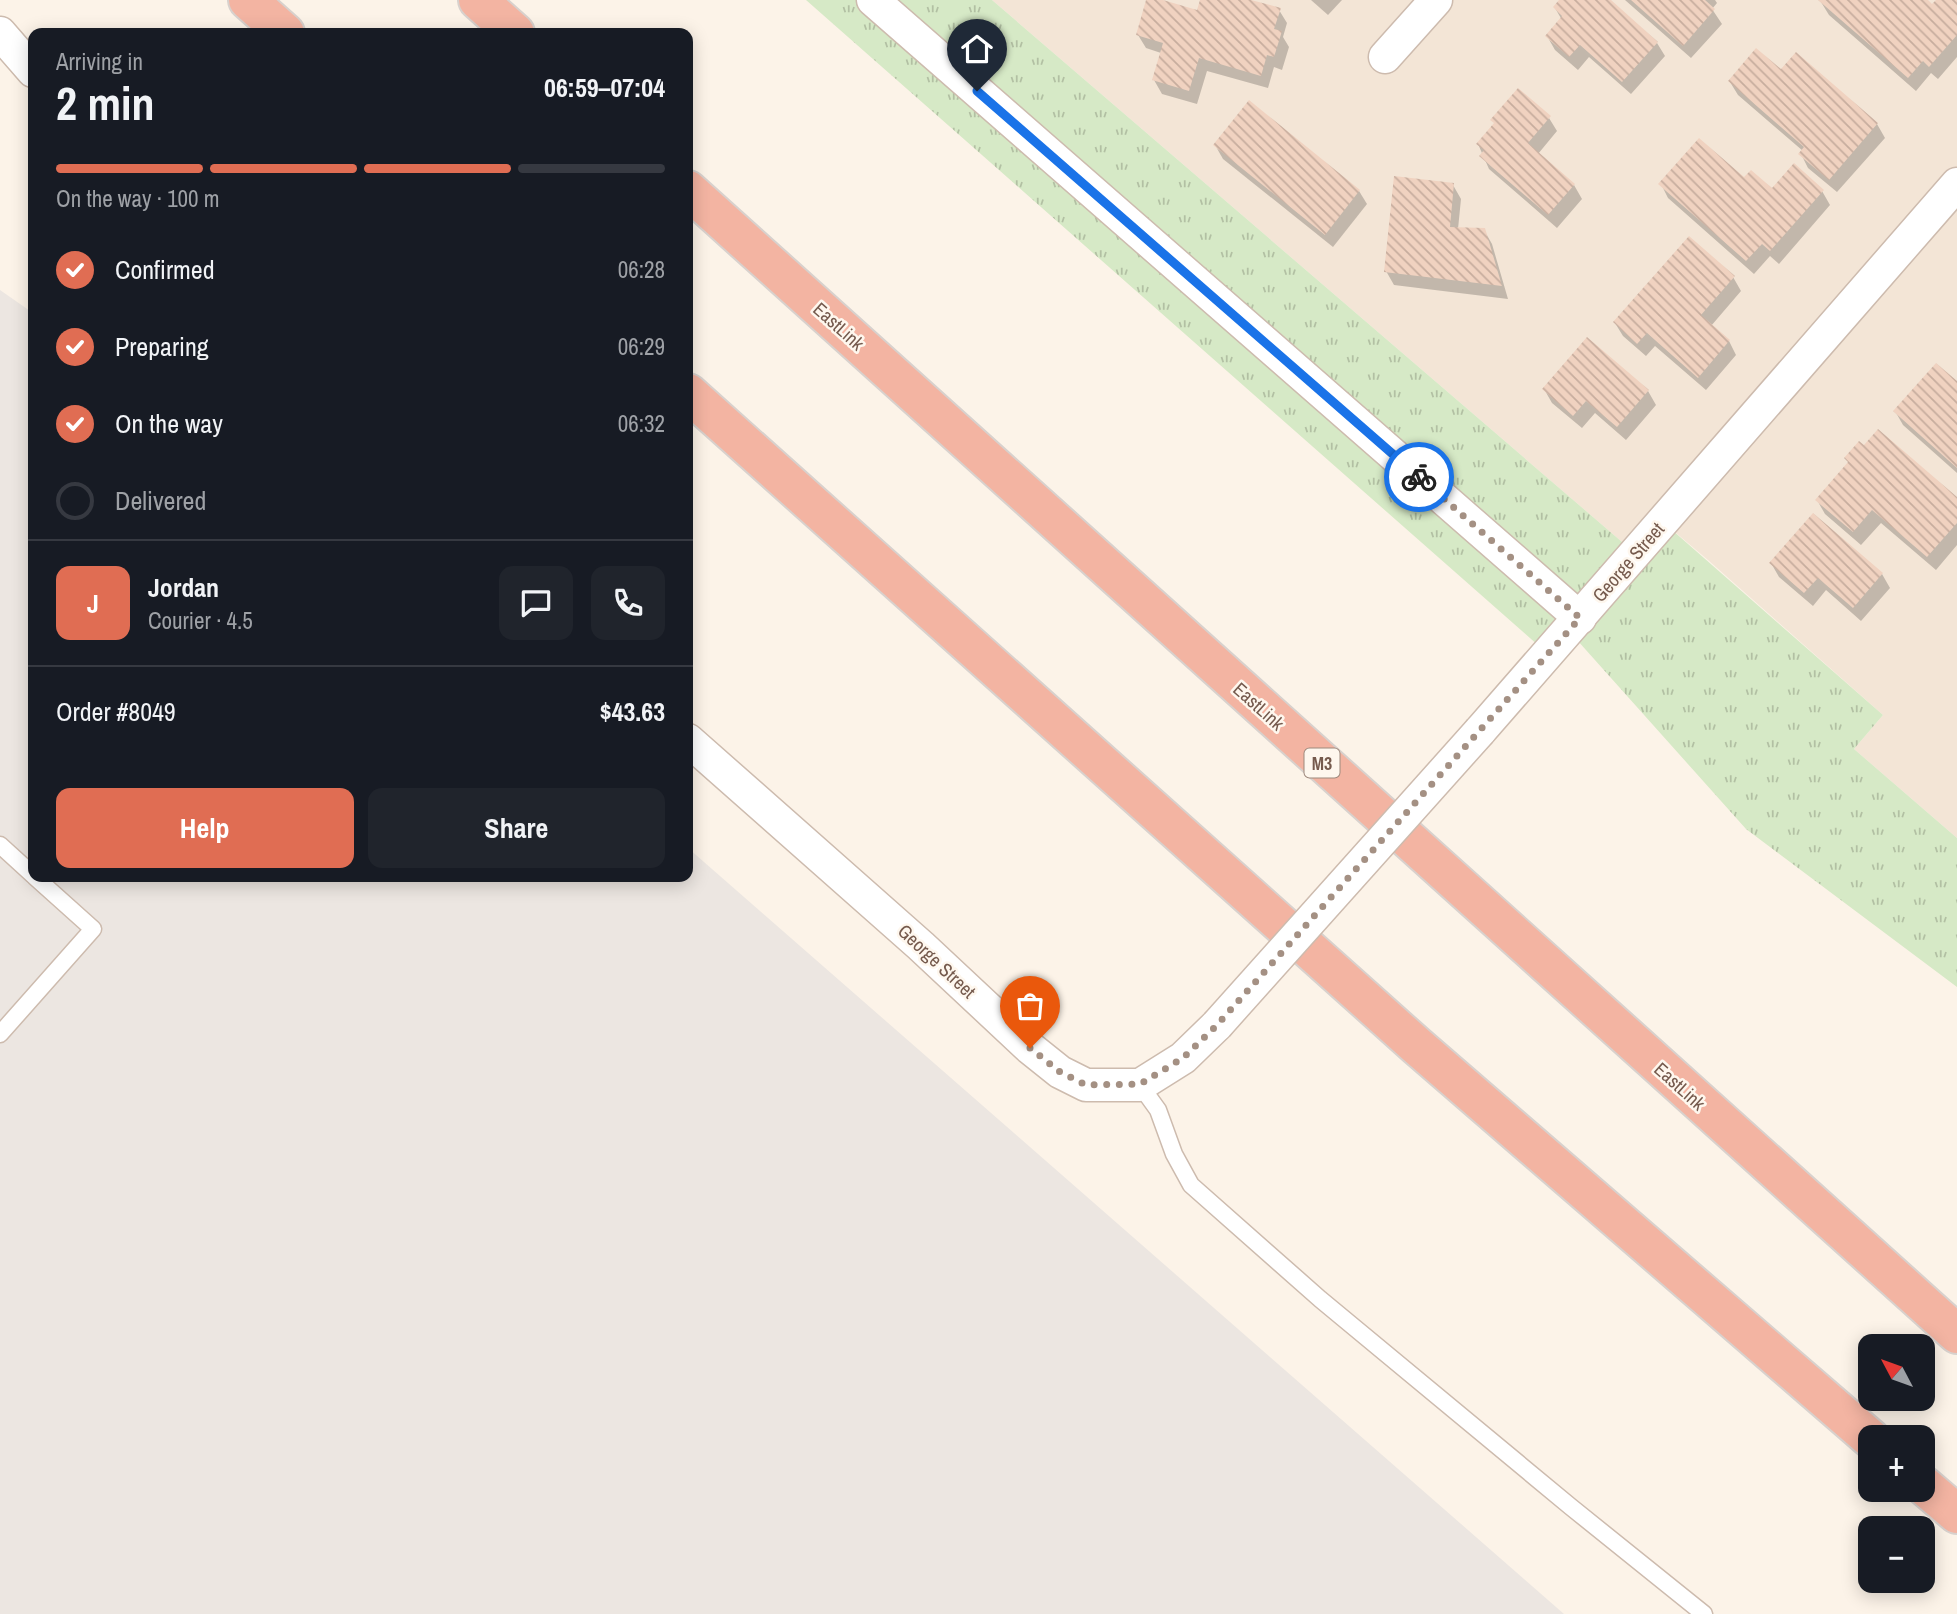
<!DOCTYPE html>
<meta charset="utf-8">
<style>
body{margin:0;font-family:"Archivo Narrow",sans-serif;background:#20242c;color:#f1f3f6;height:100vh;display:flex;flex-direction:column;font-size:26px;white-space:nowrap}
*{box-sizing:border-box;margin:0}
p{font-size:23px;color:#9ea1a6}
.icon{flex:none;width:38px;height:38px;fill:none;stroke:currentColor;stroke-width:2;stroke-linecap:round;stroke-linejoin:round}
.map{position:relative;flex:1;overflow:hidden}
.sheet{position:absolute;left:28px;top:28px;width:665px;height:854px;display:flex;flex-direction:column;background:#171b24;border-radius:14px;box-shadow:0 4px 18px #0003}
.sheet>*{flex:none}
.needle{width:46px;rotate:311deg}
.controls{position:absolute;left:1858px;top:1334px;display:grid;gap:14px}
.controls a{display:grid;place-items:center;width:77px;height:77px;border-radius:14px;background:#171b24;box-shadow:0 4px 18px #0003;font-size:35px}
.pin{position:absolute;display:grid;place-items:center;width:60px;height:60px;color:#fff;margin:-72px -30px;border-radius:50% 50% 50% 0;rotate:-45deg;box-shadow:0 0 7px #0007}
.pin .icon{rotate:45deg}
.courier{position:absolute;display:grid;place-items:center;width:70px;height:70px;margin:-35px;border:5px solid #1a73e8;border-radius:50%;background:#fff;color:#222;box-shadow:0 2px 9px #0007}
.overview em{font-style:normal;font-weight:800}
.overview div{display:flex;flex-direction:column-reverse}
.overview{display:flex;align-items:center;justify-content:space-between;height:119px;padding:0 28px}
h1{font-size:46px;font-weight:800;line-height:52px}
.bar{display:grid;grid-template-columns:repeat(4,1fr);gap:10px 7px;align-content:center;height:84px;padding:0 28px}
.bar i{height:9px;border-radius:5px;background:#363941}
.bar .on{background:#e06d53}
.bar p{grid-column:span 4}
.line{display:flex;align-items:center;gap:18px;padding:0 28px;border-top:2px solid #363941}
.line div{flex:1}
.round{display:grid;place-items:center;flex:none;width:74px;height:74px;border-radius:14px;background:#20242c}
ol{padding:0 28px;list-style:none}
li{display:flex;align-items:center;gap:21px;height:77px}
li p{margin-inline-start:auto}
li .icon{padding:7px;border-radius:50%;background:#e06d53;color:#fff;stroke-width:4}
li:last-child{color:#9ea1a6}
li i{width:38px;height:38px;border:4px solid #363941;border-radius:50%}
.action{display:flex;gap:14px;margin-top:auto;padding:14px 28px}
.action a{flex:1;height:80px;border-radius:14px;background:#e06d53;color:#fff;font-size:28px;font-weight:800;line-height:80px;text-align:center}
.action a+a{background:#20242c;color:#f1f3f6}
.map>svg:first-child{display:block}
.residential{fill:#f3e5d6}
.industrial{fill:#ece6e1}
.park{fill:url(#park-tufts)}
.shadow{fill:#0003}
.building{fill:url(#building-back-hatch)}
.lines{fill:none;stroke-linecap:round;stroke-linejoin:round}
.service-casing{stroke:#cdbbae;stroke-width:19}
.minor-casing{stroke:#cdbbae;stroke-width:35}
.motorway-casing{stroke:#d8d1cd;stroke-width:42}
.service{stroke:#fff;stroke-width:16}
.minor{stroke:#fff;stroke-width:32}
.motorway{stroke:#f3b4a2;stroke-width:38}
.minor-bridge-casing{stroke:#cdbbae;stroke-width:35;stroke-linecap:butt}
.minor-bridge{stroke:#fff;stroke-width:32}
.done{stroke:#a49083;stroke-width:7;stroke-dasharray:0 12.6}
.route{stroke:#1a73e8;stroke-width:9}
.labels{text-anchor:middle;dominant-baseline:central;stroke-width:5;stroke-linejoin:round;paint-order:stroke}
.shield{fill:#fef7ee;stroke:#9e897d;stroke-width:2}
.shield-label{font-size:18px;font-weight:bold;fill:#755a4d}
.street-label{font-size:19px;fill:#755a4d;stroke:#fef7ee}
</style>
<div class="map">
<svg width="1957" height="1614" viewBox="0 0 1957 1614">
<defs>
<pattern id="park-tufts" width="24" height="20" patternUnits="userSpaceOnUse" patternTransform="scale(1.75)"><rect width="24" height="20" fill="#d6e9c6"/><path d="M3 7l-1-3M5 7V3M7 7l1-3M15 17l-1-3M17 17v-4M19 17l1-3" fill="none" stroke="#b2c0a3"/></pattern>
<pattern id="building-back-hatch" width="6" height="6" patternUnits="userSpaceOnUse" patternTransform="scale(1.75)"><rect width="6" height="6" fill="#f0d2c0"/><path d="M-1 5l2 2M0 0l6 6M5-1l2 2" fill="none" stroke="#c7ad9e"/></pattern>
</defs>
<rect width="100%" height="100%" fill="#fcf3e8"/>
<!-- residential -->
<path class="residential" d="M992,0H1957V838L1854,749L1883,715L1708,560L1663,522L1636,554Z"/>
<!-- industrial -->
<path class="industrial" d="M0,290L33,313V877H688V848L1564,1614H0Z"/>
<!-- park -->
<path class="park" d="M806,0H992L1636,554L1663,522L1883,715L1854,749L1957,838V987L1746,829L1569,631L1548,654Z"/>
<!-- shadow -->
<g class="shadow">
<path d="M1148,0H1157L1198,12L1202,0H1245L1279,10L1287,23L1283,37L1289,47L1282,70L1274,67L1268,88L1207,71L1197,104L1162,94L1154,80L1161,53L1146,48L1138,35Z"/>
<path d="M1311,0H1342L1328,15Z"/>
<path d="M1561,0H1608L1657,43L1665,56L1631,94L1589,57L1578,70L1555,50L1547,36L1562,20L1555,8Z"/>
<path d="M1625,0H1715L1717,3L1712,9L1722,24L1691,58Z"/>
<path d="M1823,0H1926L1933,6L1938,0H1957V57L1938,79L1931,73L1916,91L1829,15L1821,2Z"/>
<path d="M1781,72L1877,124L1885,138L1837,192L1808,168L1801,154L1803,151L1738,95L1730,82Z"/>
<path d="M1549,118L1557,131L1538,154L1574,185L1582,199L1557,228L1489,169L1478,144Z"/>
<path d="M1215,145L1359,191L1367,204L1333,247L1223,159Z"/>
<path d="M1744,180L1772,190L1822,191L1830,205L1779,264L1770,256L1754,274L1668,198L1661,184Z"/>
<path d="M1453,185L1461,199L1458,229L1484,230L1492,244L1508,299L1394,285L1386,271Z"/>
<path d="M1733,277L1741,291L1711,326L1729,341L1736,355L1706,390L1655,346L1646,356L1623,336L1615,323Z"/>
<path d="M1588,339L1648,391L1656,405L1626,440L1595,413L1582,428L1552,403L1544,389Z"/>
<path d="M1957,384V473L1903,425L1895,411Z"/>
<path d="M1817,500H1957V545L1936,570L1881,523L1861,545L1825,514Z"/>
<path d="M1771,563L1882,574L1890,588L1861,621L1826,590L1813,606L1779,577Z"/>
</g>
<!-- building -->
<g class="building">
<path d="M1146,0H1163L1197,10L1200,0H1251L1281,8L1274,29L1282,31L1274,57L1267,55L1261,76L1199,58L1189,91L1152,80L1163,43L1136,35Z"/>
<path d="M1559,0H1611L1658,42L1622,82L1580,45L1569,57L1545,36L1562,16L1553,7Z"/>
<path d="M1631,0H1705L1715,9L1683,46Z"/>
<path d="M1818,0H1928L1932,4L1936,0H1957V35L1929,67L1923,61L1908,78Z"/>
<path d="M1756,48L1781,69L1796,52L1878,123L1829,180L1798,154L1804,147L1728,81Z"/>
<path d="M1518,88L1551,116L1528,143L1575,184L1548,215L1479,156L1484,150L1476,144L1494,123L1490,120Z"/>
<path d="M1249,100L1360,190L1325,235L1213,145Z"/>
<path d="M1699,138L1744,177L1751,170L1772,188L1794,163L1824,190L1770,251L1762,244L1746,261L1658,184Z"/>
<path d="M1394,176L1454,183L1450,227L1485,228L1502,286L1384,272Z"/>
<path d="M1689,236L1735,276L1701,315L1730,340L1698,378L1647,333L1637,344L1613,322Z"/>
<path d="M1587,337L1649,390L1617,427L1586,401L1573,416L1542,389Z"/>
<path d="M1936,363L1957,381V468L1893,411Z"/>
<path d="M1878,429L1957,497V523L1927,557L1872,510L1853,532L1815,500L1848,462L1844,458L1859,441L1864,445Z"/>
<path d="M1813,513L1883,573L1853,608L1818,578L1804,593L1769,563Z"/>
</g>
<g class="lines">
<defs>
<g id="service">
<path d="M0,845L33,875"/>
<path d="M0,1034L93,929L35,877"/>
<path d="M1140,1085L1158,1110L1174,1154L1191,1185L1320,1299L1571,1507L1704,1614"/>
</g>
<g id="minor">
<path d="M873,0L1580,618"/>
<path d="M0,33L33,71"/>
<path d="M1385,57L1436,0"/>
<path d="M1480,731L1957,184"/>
<path d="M688,740L921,946L1030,1048L1060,1072L1086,1085H1140L1183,1058L1217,1025"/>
</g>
<g id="motorway">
<path d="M248,0L285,33"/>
<path d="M478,0L515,33"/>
<path d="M688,190L1957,1334"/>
<path d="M688,393L1417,1046L1871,1439"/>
<path d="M1923,1485L1957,1514"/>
</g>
</defs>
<!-- service casing -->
<use href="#service" class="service-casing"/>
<!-- minor casing -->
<use href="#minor" class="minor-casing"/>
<!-- motorway casing -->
<use href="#motorway" class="motorway-casing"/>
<!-- service -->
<use href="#service" class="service"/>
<!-- minor -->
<use href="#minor" class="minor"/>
<!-- motorway -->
<use href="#motorway" class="motorway"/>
<defs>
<path id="minor-bridge" d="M1217,1025L1480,731"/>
</defs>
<!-- minor-bridge casing -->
<use href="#minor-bridge" class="minor-bridge-casing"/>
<!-- minor-bridge -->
<use href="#minor-bridge" class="minor-bridge"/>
</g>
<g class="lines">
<!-- done -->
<path class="done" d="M1030,1048L1060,1072L1086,1085L1140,1084L1183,1058L1217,1025L1580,618L1419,477"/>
<!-- route -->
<path class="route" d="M977,91L1419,477"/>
</g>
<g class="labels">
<!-- shield labels -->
<rect class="shield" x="1304.5" y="748.5" width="35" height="29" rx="5"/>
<g class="shield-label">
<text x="1322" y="763">M3</text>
</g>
<!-- street labels -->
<g class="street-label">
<text transform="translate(839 326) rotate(42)">EastLink</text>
<text transform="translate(1628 562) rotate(-49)">George Street</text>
<text transform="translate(1259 706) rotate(42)">EastLink</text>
<text transform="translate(937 961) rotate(43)">George Street</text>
<text transform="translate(1680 1086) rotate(42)">EastLink</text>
</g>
</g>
</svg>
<div class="controls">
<a><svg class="needle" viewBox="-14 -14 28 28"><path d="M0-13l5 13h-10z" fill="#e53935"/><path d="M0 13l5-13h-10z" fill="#9ea1a6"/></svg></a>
<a>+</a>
<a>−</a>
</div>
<div class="pin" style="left:1030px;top:1048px;background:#ea580c"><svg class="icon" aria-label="bag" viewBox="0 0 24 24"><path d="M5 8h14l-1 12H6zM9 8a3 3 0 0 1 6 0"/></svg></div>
<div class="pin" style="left:977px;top:91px;background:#1f2937"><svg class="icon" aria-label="home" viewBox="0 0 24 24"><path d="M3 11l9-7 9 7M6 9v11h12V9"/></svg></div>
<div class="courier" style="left:1419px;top:477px"><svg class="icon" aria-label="bike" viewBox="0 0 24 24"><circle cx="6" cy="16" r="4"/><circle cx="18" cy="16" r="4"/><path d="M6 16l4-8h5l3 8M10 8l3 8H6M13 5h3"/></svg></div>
<section class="sheet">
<div class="overview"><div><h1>2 min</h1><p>Arriving in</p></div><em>06:59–07:04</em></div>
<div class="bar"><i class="on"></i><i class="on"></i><i class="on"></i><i></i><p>On the way · 100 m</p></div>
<ol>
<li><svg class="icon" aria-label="check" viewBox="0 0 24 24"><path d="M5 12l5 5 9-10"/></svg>Confirmed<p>06:28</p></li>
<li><svg class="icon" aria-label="check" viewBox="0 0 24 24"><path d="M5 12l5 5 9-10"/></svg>Preparing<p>06:29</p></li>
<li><svg class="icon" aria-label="check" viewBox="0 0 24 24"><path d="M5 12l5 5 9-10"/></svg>On the way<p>06:32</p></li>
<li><i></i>Delivered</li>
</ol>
<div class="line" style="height:126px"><b class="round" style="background:#e06d53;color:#fff">J</b><div><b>Jordan</b><p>Courier · 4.5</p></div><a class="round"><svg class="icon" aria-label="chat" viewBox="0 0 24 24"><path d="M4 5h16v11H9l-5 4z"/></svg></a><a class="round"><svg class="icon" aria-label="phone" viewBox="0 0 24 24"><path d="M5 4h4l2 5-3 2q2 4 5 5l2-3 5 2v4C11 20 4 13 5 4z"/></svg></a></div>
<div class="line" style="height:91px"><div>Order #8049</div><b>$43.63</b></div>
<div class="action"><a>Help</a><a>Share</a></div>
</section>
</div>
